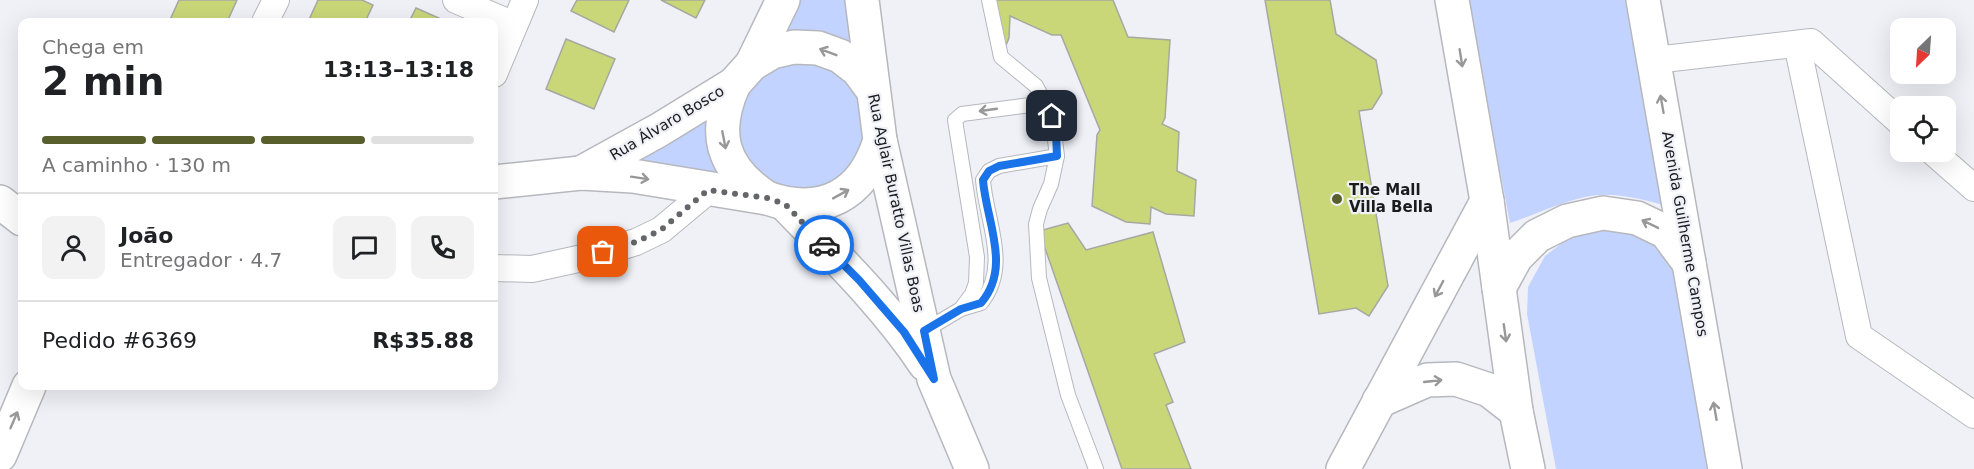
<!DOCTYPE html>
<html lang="pt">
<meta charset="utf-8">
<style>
body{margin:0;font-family:"DejaVu Sans",sans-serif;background:#f2f2f2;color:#202124;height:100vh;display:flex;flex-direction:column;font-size:22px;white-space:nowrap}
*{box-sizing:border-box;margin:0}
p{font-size:20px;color:#757577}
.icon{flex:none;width:33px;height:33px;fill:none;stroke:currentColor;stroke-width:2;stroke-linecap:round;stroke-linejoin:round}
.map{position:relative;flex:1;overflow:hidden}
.side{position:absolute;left:18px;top:18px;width:480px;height:372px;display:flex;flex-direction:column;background:#fff;border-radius:12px;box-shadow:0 6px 24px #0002}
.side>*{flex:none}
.needle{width:39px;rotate:205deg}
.buttons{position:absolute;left:1890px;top:18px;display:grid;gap:12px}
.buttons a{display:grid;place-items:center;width:66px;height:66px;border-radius:12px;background:#fff;box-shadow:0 6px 24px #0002;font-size:30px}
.pin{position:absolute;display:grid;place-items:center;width:51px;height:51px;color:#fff;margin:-26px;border-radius:12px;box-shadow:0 3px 9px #0006}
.courier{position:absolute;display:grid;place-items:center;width:60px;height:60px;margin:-30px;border:4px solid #1a73e8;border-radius:50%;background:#fff;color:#222;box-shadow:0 2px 8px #0007}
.headline em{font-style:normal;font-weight:800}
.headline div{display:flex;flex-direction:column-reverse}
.headline{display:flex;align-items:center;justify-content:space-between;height:102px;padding:0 24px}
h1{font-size:39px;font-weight:800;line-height:45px}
.bar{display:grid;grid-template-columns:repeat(4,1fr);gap:9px 6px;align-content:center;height:72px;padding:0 24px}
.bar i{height:8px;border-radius:4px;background:#e0e0e0}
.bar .on{background:#585f2d}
.bar p{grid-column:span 4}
.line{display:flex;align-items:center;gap:15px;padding:0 24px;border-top:2px solid #e0e0e0}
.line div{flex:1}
.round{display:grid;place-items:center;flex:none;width:63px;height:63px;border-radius:12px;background:#f2f2f2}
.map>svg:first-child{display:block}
.green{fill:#c3d3ff}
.building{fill:#cad778;stroke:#a6a8a2;stroke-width:1.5}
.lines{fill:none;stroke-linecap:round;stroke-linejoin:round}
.lane-casing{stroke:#b6b8bd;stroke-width:16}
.street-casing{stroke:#b6b8bd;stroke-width:28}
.secondary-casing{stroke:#b6b8bd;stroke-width:36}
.lane{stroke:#fff;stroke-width:14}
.street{stroke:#fff;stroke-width:26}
.secondary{stroke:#fff;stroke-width:33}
.oneway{stroke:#989899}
.done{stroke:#656669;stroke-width:6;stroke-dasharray:0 10.8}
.route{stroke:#1a73e8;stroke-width:8}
.poi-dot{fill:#585f2d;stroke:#eff1f7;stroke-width:2}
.labels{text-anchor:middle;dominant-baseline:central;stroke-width:4.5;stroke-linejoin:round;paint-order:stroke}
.street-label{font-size:15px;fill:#1a1b1d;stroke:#eff1f7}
.poi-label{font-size:15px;font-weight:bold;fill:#1a1b1d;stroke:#eff1f7;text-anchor:start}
</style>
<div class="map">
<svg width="1974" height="469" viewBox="0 0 1974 469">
<rect width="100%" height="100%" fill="#eff1f7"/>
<!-- green -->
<g class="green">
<path d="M792,0H853L859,61L767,47Z"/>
<path d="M1467,0H1625L1663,205C1638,198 1611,191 1585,197C1559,203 1534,215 1510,223Z"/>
<path d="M817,57L855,81L869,145L844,181L802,196L758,181L733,141L738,95L771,62Z"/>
<path d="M720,101L739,188L606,167Z"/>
<path d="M1607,226L1644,235L1668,255L1684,284L1718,469H1556L1527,314L1528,287L1545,256L1573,235Z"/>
</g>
<!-- building -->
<g class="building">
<path d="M179,0H237L227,22H169Z"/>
<path d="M318,0H362L373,5L365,22H308Z"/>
<path d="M577,0H629L614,32L571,11Z"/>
<path d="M661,0H705L696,18Z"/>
<path d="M992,0H1113L1128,37L1170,40L1165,118L1162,124L1179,132L1177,171L1196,180L1194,216L1166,214L1151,207L1150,224L1126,222L1092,206L1097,135L1100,130L1061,35H1052L1010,16L1009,38L1003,52Z"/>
<path d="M1265,0H1330L1336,34L1376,60L1382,93L1372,109L1359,111L1388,286L1369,316L1356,308L1319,314Z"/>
<path d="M416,8L439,18L437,22H409Z"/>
<path d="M566,39L615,59L594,109L546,89Z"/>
<path d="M1068,223L1086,250L1153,232L1185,342L1154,354L1173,402L1166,405L1191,469H1122L1039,231Z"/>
</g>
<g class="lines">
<defs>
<g id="lane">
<path d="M989,0L1001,57L1036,86L1052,116L1057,156L1051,184L1040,209L1036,224L1039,278L1068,395L1096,469"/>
<path d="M961,309L972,294L976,283L977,257L955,120L962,114L1046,103"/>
<path d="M924,331L961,309L981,303C1011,266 986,221 983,180L989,171L999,166L1057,156"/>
</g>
<g id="street">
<path d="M456,0L514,25"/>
<path d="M265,22L276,0"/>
<path d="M1797,44L1859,336L1974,415"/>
<path d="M1655,60L1811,42L1900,122"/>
<path d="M494,74L525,0"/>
<path d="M1933,152L1974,188"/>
<path d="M494,268L532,269L587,257L636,242L661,230L709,190"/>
</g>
<g id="secondary">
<path d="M862,0L880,140L934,379L972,469"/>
<path d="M1452,0L1487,201L1516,411L1528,469"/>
<path d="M1643,0L1725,469"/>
<path d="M752,64L783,0"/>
<path d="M734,84C712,133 721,168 767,198"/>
<path d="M581,173L659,130L734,84L752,64L772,52L794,47L818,48L840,56L858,70L872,89"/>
<path d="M494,182L581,173L633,176L767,198C822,217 863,196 880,140"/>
<path d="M0,202L22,219"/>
<path d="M785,204C834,255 886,305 925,364"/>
<path d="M1499,288L1516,257L1537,236L1567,221L1603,213L1637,218L1666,232L1689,263"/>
<path d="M1379,401L1427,380L1456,379L1489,390L1516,411"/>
<path d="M0,455L29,386"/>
<path d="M1343,469L1487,201"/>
</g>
</defs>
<!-- lane casing -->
<use href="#lane" class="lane-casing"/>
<!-- street casing -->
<use href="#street" class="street-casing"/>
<!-- secondary casing -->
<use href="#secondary" class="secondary-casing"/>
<!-- lane -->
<use href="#lane" class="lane"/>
<!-- street -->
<use href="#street" class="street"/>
<!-- secondary -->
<use href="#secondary" class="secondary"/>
</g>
<!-- one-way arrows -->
<defs><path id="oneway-shaft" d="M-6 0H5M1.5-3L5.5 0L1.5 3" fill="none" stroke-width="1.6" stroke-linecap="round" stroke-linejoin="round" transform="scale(1.5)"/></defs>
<g class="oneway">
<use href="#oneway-shaft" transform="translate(828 52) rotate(-159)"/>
<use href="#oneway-shaft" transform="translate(1461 58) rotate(81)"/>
<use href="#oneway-shaft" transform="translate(1662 104) rotate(-100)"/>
<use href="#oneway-shaft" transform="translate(988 110) rotate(172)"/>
<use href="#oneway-shaft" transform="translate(724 140) rotate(79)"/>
<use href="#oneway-shaft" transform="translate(640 178) rotate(9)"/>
<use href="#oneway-shaft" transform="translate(841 194) rotate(-29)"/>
<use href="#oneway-shaft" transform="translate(1650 224) rotate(-154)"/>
<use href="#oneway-shaft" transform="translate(1439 289) rotate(118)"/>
<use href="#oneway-shaft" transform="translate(1505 333) rotate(82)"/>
<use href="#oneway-shaft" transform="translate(1433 381) rotate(-6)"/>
<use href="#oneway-shaft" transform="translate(1715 411) rotate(-100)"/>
<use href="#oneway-shaft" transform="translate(14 420) rotate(-67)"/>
</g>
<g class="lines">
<!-- done -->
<path class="done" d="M603,252L636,242L661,230L708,190L767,198L785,204L824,245"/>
<!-- route -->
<path class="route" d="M824,245L859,280L904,332L934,379L924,331L961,309L981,303C1012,267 986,221 983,180L989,171L999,166L1057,156L1056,133L1052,116"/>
</g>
<!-- markers -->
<circle class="poi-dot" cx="1337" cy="199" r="6"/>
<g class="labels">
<!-- street labels -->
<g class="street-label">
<text transform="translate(667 123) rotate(-31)">Rua Álvaro Bosco</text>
<text transform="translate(896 203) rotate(78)">Rua Aglair Buratto Villas Boas</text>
<text transform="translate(1685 234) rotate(80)">Avenida Guilherme Campos</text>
</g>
<!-- poi labels -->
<g class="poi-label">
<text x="1349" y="190">The Mall<tspan x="1349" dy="17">Villa Bella</tspan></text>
</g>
</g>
</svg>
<div class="buttons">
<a><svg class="needle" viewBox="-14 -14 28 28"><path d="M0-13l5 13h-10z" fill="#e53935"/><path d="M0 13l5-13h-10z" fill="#757577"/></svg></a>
<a><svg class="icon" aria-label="locate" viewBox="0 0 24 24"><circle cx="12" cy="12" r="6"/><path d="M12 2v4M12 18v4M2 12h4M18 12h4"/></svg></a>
</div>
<div class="pin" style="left:603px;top:252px;background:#ea580c"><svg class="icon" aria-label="bag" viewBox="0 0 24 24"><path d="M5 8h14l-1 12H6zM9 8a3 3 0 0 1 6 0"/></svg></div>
<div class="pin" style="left:1052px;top:116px;background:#1f2937"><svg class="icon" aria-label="home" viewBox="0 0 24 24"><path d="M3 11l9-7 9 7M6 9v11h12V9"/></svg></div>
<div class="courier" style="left:824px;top:245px"><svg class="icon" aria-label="car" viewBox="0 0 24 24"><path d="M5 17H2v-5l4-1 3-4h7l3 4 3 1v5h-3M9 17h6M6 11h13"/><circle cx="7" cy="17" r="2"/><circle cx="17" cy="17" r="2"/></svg></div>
<section class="side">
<div class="headline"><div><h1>2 min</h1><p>Chega em</p></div><em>13:13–13:18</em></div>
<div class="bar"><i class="on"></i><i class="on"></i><i class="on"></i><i></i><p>A caminho · 130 m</p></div>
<div class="line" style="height:108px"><a class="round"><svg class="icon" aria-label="person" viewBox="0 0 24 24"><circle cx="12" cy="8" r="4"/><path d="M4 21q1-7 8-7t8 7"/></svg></a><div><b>João</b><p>Entregador · 4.7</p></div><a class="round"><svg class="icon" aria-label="chat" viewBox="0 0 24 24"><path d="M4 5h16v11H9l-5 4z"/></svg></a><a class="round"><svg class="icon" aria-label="phone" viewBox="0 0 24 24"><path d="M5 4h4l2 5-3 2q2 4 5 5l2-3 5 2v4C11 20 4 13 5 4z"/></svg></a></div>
<div class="line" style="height:78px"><div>Pedido #6369</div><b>R$35.88</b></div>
</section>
</div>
